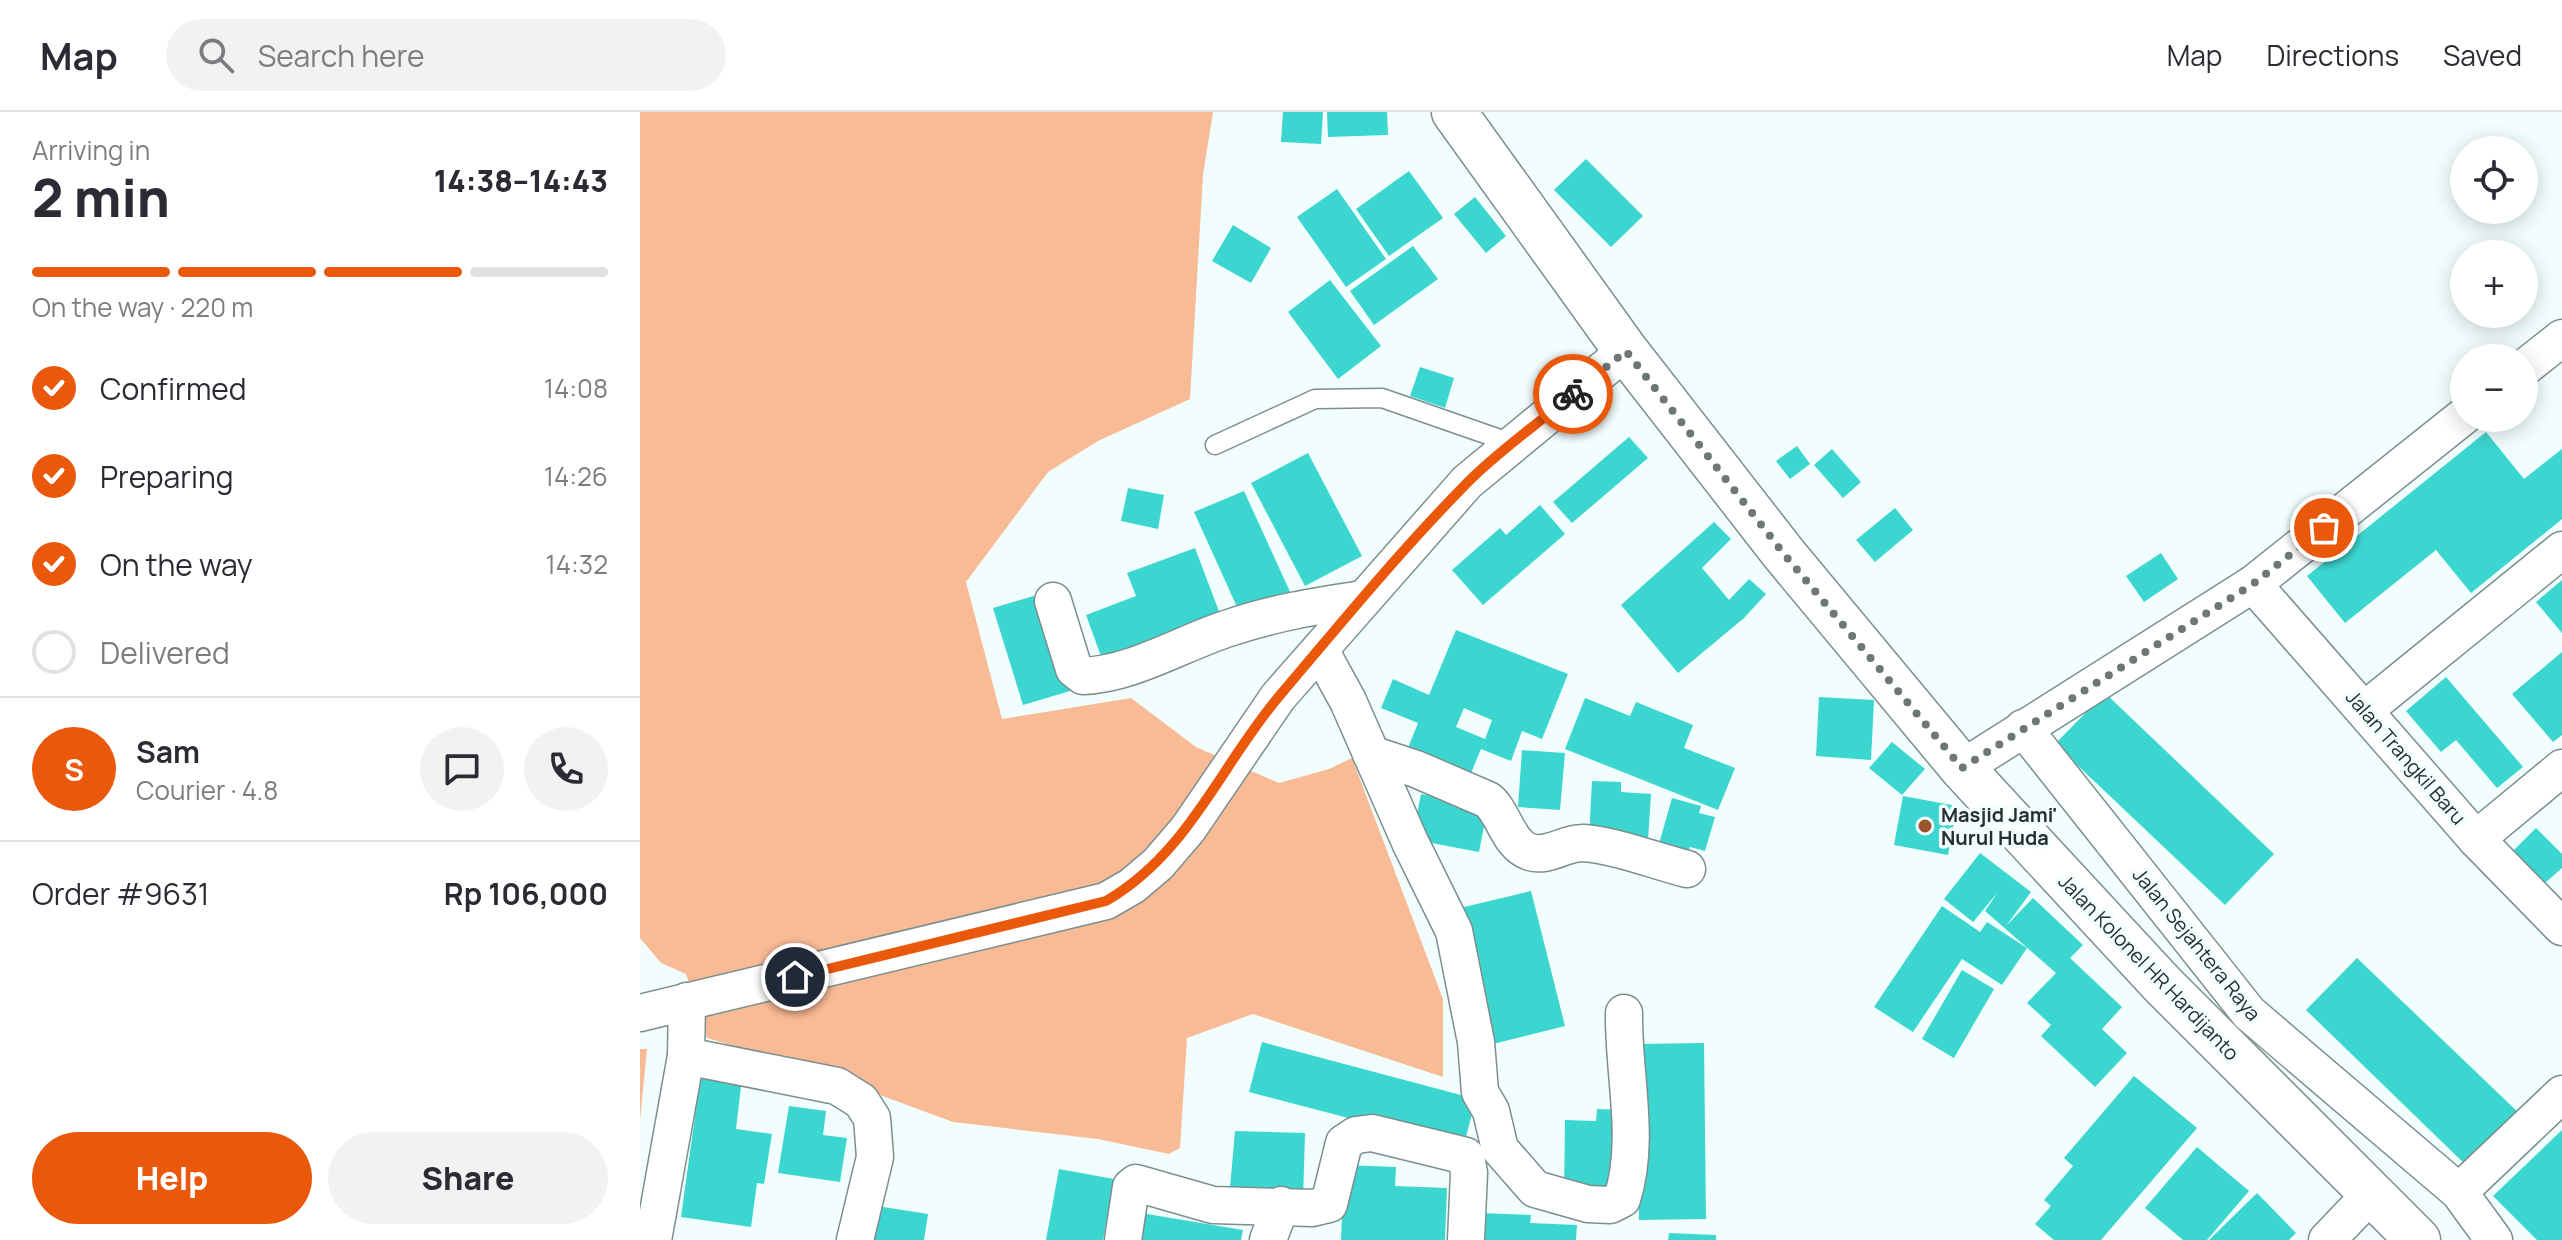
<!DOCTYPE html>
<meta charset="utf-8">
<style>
body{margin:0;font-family:Manrope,sans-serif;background:#f2f2f3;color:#2b2b33;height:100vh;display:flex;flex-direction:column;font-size:30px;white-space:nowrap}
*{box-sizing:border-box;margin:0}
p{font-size:26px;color:#7c7c81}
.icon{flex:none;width:44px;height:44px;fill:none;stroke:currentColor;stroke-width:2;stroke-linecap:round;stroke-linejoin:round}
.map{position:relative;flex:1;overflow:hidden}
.drawer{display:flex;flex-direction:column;background:#fff;width:640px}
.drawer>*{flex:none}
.fabs{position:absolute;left:1810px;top:24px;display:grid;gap:16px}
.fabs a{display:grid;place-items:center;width:88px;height:88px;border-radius:50%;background:#fff;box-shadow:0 4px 20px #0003;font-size:40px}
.pin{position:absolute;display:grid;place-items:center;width:68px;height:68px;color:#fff;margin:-34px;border:4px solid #fff;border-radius:50%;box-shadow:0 2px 8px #0007}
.courier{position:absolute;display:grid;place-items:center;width:80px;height:80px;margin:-40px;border:6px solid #ea580c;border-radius:50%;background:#fff;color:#222;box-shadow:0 2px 10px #0007}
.headline em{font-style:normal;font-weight:800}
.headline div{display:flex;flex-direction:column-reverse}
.headline{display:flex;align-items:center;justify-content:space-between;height:136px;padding:0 32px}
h1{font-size:52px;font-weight:800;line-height:60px}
.bar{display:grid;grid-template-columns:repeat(4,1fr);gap:12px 8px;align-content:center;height:96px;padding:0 32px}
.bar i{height:10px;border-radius:6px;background:#e1e1e2}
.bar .active{background:#ea580c}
.bar p{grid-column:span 4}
.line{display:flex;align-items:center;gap:20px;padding:0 32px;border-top:2px solid #e1e1e2}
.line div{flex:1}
.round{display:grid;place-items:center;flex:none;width:84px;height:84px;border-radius:42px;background:#f2f2f3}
ol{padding:0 32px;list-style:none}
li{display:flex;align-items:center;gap:24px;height:88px}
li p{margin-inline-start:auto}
li .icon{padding:8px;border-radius:50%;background:#ea580c;color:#fff;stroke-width:4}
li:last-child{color:#7c7c81}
li i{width:44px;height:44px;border:4px solid #e1e1e2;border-radius:50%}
.primary-button{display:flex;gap:16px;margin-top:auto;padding:16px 32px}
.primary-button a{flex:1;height:92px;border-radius:48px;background:#ea580c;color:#fff;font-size:32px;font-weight:800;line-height:92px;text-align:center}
.primary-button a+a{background:#f2f2f3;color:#2b2b33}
header{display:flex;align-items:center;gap:48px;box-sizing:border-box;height:112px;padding:0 40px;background:#fff;border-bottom:2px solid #e1e1e2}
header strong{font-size:38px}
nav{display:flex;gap:44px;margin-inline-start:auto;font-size:28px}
.search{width:560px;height:72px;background:#f2f2f3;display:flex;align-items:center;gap:20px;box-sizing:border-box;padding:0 28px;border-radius:44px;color:#7c7c81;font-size:30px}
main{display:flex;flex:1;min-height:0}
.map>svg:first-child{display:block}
.green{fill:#f9ba96}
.building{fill:#3cd6d0;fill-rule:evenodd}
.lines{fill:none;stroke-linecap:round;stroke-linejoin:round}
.service-casing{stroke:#7b8f8e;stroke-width:21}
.minor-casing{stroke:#7b8f8e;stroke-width:39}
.secondary-casing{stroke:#7b8f8e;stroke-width:47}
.service{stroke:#fff;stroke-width:18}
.minor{stroke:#fff;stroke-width:36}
.secondary{stroke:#fff;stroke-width:44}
.done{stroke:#6d7776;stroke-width:8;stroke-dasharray:0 14.4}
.route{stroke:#ea580c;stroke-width:10}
.poi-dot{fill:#9a552a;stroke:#f1fefd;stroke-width:3}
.labels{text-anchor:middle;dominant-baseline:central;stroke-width:7;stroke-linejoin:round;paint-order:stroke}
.street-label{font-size:20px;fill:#262f2e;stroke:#f1fefd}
.poi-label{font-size:20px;font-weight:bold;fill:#262f2e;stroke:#f1fefd;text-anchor:start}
</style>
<header>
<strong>Map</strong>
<div class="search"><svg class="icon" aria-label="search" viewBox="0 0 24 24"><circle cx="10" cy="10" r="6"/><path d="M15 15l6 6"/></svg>Search here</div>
<nav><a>Map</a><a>Directions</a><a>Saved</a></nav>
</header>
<main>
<section class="drawer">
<div class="headline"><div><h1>2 min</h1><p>Arriving in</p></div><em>14:38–14:43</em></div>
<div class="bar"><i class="active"></i><i class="active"></i><i class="active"></i><i></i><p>On the way · 220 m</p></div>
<ol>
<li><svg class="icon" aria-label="check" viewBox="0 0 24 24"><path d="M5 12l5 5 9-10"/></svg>Confirmed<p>14:08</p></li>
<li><svg class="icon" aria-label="check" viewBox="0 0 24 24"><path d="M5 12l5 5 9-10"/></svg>Preparing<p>14:26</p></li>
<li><svg class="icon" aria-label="check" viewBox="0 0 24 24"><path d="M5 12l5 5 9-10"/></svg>On the way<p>14:32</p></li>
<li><i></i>Delivered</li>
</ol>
<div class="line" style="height:144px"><b class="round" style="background:#ea580c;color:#fff">S</b><div><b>Sam</b><p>Courier · 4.8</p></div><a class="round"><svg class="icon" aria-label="chat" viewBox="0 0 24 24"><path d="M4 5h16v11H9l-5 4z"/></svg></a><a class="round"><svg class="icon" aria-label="phone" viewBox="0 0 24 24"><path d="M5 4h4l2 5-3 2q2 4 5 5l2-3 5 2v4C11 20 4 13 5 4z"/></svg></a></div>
<div class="line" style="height:104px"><div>Order #9631</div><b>Rp 106,000</b></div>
<div class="primary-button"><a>Help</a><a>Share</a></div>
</section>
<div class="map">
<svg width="1922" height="1128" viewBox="0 0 1922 1128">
<rect width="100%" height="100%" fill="#f1fefd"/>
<!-- green -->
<g class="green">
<path d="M0,0H573L563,63L550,287L458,329L408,360L326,470L362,607L491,586L556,635L639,671L689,657L712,646L803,887V965L613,902L547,926L540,1036L529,1042L458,1027L313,1010L164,955L67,926L46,862L21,851L0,826Z"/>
<path d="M0,937H7L0,1008Z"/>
</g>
<!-- building -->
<g class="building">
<path d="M643,0H683L681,32L641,30Z"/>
<path d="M687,0H747L748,23L688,25Z"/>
<path d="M946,47L1003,104L971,135L914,78Z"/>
<path d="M769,59L803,106L749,144L716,97Z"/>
<path d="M697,77L746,147L706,175L657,105Z"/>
<path d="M835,85L866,124L846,141L814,102Z"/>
<path d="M593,113L631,136L611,171L572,149Z"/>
<path d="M773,134L798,167L734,213L710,179Z"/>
<path d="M690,168L741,234L698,267L648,200Z"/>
<path d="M780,255L814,266L805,296L770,284Z"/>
<path d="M1846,320L1884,367L1922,337V407L1831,481L1796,438L1705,511L1667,464Z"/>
<path d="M989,325L1008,346L932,411L913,390Z"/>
<path d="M1157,334L1170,352L1150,367L1136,349Z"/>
<path d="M1192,337L1221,370L1203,386L1174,353Z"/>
<path d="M668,341L722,444L665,474L611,371Z"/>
<path d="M488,376L524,383L518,417L481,409Z"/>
<path d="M604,379L652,484L602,506L554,400Z"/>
<path d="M900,393L925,422L843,493L812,458L860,416L866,423Z"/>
<path d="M1255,396L1273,418L1235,450L1216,428Z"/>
<path d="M1074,410L1091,427L1062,456L1089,488L1109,467L1126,482L1104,506L1038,561L981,493Z"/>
<path d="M555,436L580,502L462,547L446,503L496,484L487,461Z"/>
<path d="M1521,441L1538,467L1504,490L1486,464Z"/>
<path d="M1922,468V521L1896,490Z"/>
<path d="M400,482L430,579L383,593L353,496Z"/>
<path d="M816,518L928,562L902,627L882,619L871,649L841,637L831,661L768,636L778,611L741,596L753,567L789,583ZM824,596L852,608L845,627L816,615Z"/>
<path d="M1922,540V623L1913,630L1872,582Z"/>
<path d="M1806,565L1883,655L1857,676L1816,628L1801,640L1766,599Z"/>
<path d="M1465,581L1634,742L1585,793L1415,632Z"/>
<path d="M1179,585L1234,588L1231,648L1176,644Z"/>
<path d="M945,586L990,604L996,590L1053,613L1044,636L1095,656L1078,698L925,637Z"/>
<path d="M1252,630L1285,657L1262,683L1229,656Z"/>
<path d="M882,638L925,641L920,698L878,695Z"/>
<path d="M952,669L981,670V680L1011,682L1008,728L949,725Z"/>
<path d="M781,682L848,694L839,740L781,729L774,717Z"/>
<path d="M1263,684L1317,694L1308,743L1254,733Z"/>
<path d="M1032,686L1061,694L1059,701L1075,705L1065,739L1050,735L1046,747L1017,739Z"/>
<path d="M1896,716L1922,742V756L1905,771L1873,739Z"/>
<path d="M1340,741L1391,780L1366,814L1393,786L1443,833L1430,846L1482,895L1462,917L1487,941L1455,975L1401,924L1411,913L1387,891L1416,861L1345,799L1358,780L1333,810L1304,787Z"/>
<path d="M891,779L925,914L853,932L820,796Z"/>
<path d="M1302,794L1340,820L1347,810L1387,836L1362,873L1322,847L1273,920L1234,895Z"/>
<path d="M1717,846L1882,1004L1830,1057L1666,898Z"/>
<path d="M1322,858L1354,877L1314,946L1282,927Z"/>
<path d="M622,930L836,987L823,1036L609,980Z"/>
<path d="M1064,931L1066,1107L999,1108L997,932Z"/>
<path d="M61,961L102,966L96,1017L132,1022L124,1072L117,1071L111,1115L41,1105Z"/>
<path d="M1494,964L1557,1016L1461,1128H1414L1395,1112L1411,1094L1404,1088L1433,1054L1424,1046Z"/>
<path d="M149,994L186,999L183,1023L207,1026L200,1070L138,1061Z"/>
<path d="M957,997L983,998L981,1084L924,1083L925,1008L956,1009Z"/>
<path d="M1922,1018V1128H1897L1853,1084Z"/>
<path d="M595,1019L665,1021L663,1088L589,1087Z"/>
<path d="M1557,1035L1609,1079L1567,1128H1543L1505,1096Z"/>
<path d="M704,1053L756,1055L755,1074L807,1076L805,1128H701Z"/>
<path d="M419,1057L474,1067L463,1128H406Z"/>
<path d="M1617,1081L1656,1121L1649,1128H1569Z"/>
<path d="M237,1094L288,1102L284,1128H231Z"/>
<path d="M501,1101L603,1118L601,1128H497Z"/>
<path d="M841,1101L891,1103L890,1111L937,1113L936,1128H841Z"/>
<path d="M1029,1121L1076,1123V1128H1028Z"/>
</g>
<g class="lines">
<defs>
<path id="service" d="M575,333L675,287L742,286L874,332"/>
<g id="minor">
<path d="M1884,256L1922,226"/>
<path d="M1613,472L1836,727L1922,815"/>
<path d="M413,489L434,557L443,564C493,562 542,531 589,516C633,501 676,494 722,487"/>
<path d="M680,538L708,589L770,730L814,819L836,930L840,980L851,999L860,1037L895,1077L948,1092L970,1093L982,1087C1001,1028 983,962 984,901"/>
<path d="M1726,597L1922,438"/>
<path d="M1383,616L1609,901L1819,1080L1854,1128"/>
<path d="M731,642L776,657L848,688C864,701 868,733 890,740C909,746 925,730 944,731C978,734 1015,749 1047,757"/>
<path d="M1322,656L1613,472L1824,304"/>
<path d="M1836,727L1922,656"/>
<path d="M0,901L466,789L492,774L518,752L548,717L638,585L827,370L986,239"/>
<path d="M46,944L197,974L221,989L232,1006L235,1045L215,1128"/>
<path d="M1819,1080L1922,982"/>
<path d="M13,1128L46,944L47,889"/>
<path d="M483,1128L491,1075L496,1071L573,1093L672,1096L689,1092L704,1031L716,1023L732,1021L826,1044L829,1061L826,1128"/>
<path d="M628,1128L641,1093"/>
<path d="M1687,1128L1732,1081"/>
</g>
<path id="secondary" d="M814,0L986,239L1144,442L1322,656L1522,872L1778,1128"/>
</defs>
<!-- service casing -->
<use href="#service" class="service-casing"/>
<!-- minor casing -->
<use href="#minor" class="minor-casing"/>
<!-- secondary casing -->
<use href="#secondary" class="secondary-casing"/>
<!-- service -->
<use href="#service" class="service"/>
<!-- minor -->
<use href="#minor" class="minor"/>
<!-- secondary -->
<use href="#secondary" class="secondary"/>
</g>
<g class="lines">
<!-- done -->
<path class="done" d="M933,282L986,239L1144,442L1322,656L1613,472L1684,416"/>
<!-- route -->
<path class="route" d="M155,865L466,789C550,740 580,653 641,582C701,511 761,438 826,372C858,339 898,312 933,282"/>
</g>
<!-- markers -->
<circle class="poi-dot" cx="1285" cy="714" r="8"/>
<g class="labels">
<!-- street labels -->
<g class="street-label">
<text transform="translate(1766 645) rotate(49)">Jalan Trangkil Baru</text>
<text transform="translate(1557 832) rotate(51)">Jalan Sejahtera Raya</text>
<text transform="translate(1509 855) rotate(46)">Jalan Kolonel HR Hardijanto</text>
</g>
<!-- poi labels -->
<g class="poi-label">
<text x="1301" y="702">Masjid Jami'<tspan x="1301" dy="23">Nurul Huda</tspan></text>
</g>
</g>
</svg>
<div class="fabs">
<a><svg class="icon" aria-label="locate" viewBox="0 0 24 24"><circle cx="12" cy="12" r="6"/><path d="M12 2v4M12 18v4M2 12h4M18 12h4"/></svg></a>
<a>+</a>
<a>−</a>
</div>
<div class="pin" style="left:1684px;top:416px;background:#ea580c"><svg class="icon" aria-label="bag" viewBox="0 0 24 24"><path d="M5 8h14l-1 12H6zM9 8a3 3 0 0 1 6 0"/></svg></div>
<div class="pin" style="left:155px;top:865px;background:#1f2937"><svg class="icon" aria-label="home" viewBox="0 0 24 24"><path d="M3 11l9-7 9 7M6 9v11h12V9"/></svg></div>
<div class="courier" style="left:933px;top:282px"><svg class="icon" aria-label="bike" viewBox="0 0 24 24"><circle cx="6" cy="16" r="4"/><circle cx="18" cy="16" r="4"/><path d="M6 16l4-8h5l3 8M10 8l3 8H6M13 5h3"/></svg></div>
</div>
</main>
